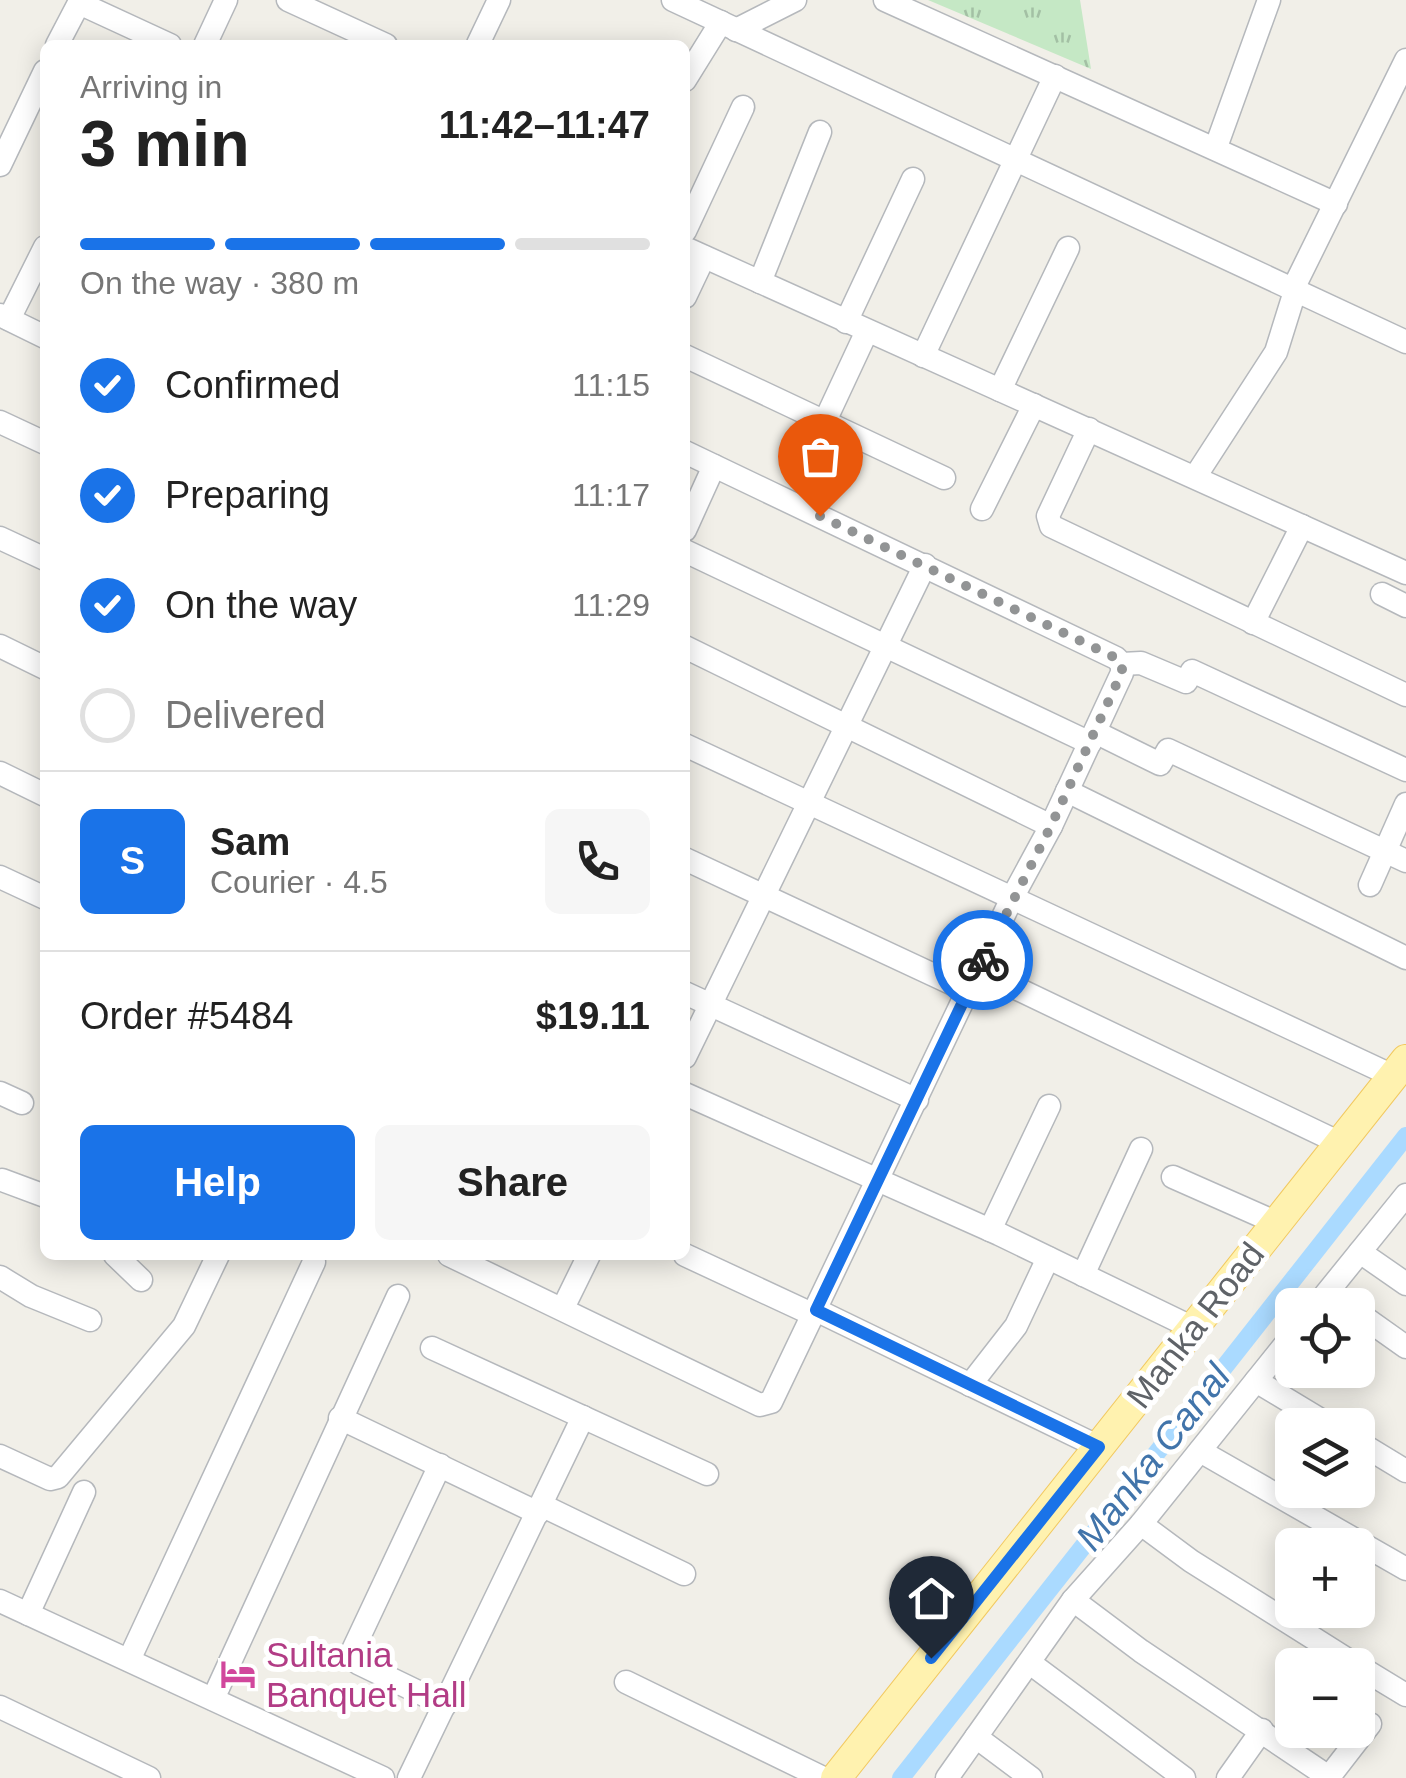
<!DOCTYPE html>
<meta charset="utf-8">
<style>
body{margin:0;font-family:Helvetica,sans-serif;background:#f6f6f6;color:#222;height:100vh;display:flex;flex-direction:column;font-size:38px;white-space:nowrap}
*{box-sizing:border-box;margin:0}
p{font-size:32px;color:#767676}
.icon{flex:none;width:55px;height:55px;fill:none;stroke:currentColor;stroke-width:2;stroke-linecap:round;stroke-linejoin:round}
.map{position:relative;flex:1;overflow:hidden}
.panel{position:absolute;left:40px;top:40px;width:650px;height:1220px;display:flex;flex-direction:column;background:#fff;border-radius:15px;box-shadow:0 5px 25px #0003}
.panel>*{flex:none}
.controls{position:absolute;left:1275px;top:1288px;display:grid;gap:20px}
.controls a{display:grid;place-items:center;width:100px;height:100px;border-radius:15px;background:#fff;box-shadow:0 5px 25px #0003;font-size:50px}
.pin{position:absolute;display:grid;place-items:center;width:85px;height:85px;color:#fff;margin:-102px -42px;border-radius:50% 50% 50% 0;rotate:-45deg;box-shadow:0 0 10px #0007}
.pin .icon{rotate:45deg}
.courier{position:absolute;display:grid;place-items:center;width:100px;height:100px;margin:-50px;border:8px solid #1a73e8;border-radius:50%;background:#fff;color:#222;box-shadow:0 2px 12px #0007}
.overview em{font-style:normal;font-weight:700}
.overview div{display:flex;flex-direction:column-reverse}
.overview{display:flex;align-items:center;justify-content:space-between;height:170px;padding:0 40px}
h1{font-size:65px;font-weight:700;line-height:75px}
.bar{display:grid;grid-template-columns:repeat(4,1fr);gap:15px 10px;align-content:center;height:120px;padding:0 40px}
.bar i{height:12px;border-radius:8px;background:#e0e0e0}
.bar .on{background:#1a73e8}
.bar p{grid-column:span 4}
.line{display:flex;align-items:center;gap:25px;padding:0 40px;border-top:2px solid #e0e0e0}
.line div{flex:1}
.round{display:grid;place-items:center;flex:none;width:105px;height:105px;border-radius:15px;background:#f6f6f6}
ol{padding:0 40px;list-style:none}
li{display:flex;align-items:center;gap:30px;height:110px}
li p{margin-inline-start:auto}
li .icon{padding:10px;border-radius:50%;background:#1a73e8;color:#fff;stroke-width:4}
li:last-child{color:#767676}
li i{width:55px;height:55px;border:5px solid #e0e0e0;border-radius:50%}
.cta{display:flex;gap:20px;margin-top:auto;padding:20px 40px}
.cta a{flex:1;height:115px;border-radius:15px;background:#1a73e8;color:#fff;font-size:40px;font-weight:700;line-height:115px;text-align:center}
.cta a+a{background:#f6f6f6;color:#222}
.map>svg:first-child{display:block}
.park{fill:url(#park-tufts)}
.lines{fill:none;stroke-linecap:round;stroke-linejoin:round}
.canal{stroke:#aadaff;stroke-width:18}
.minor-casing{stroke:#b5b8bc;stroke-width:25}
.major-casing{stroke:#f2c960;stroke-width:32}
.minor{stroke:#fff;stroke-width:22}
.major{stroke:#fff2af;stroke-width:30}
.done{stroke:#929495;stroke-width:10;stroke-dasharray:0 18}
.route{stroke:#1a73e8;stroke-width:12}
.labels{text-anchor:middle;dominant-baseline:central;stroke-width:10;stroke-linejoin:round;paint-order:stroke}
.street-label{font-size:35px;fill:#5f6368;stroke:#fff}
.hotel-label{font-size:35px;fill:#b23c85;stroke:#fff;text-anchor:start}
.water-label{font-size:38px;font-style:italic;fill:#4174aa;stroke:#fff}
</style>
<div class="map">
<svg width="1406" height="1778" viewBox="0 0 1406 1778">
<defs>
<pattern id="park-tufts" width="24" height="20" patternUnits="userSpaceOnUse" patternTransform="scale(2.5)"><rect width="24" height="20" fill="#c5e8c5"/><path d="M3 7l-1-3M5 7V3M7 7l1-3M15 17l-1-3M17 17v-4M19 17l1-3" fill="none" stroke="#a3c0a4"/></pattern>
</defs>
<rect width="100%" height="100%" fill="#f1efe8"/>
<!-- park -->
<path class="park" d="M928,0H1080L1091,69Z"/>
<g class="lines">
<!-- canal -->
<path class="canal" d="M901,1778L1406,1136"/>
<defs>
<g id="minor">
<path d="M288,0L386,45"/>
<path d="M673,0L1406,342"/>
<path d="M885,0L1336,204"/>
<path d="M736,30L795,0"/>
<path d="M478,44L499,0"/>
<path d="M57,45L79,3L170,45"/>
<path d="M205,45L226,0"/>
<path d="M685,80L721,22"/>
<path d="M1216,147L1269,0"/>
<path d="M0,165L45,71"/>
<path d="M685,231L743,107"/>
<path d="M685,248L1406,573"/>
<path d="M760,282L820,132"/>
<path d="M1294,287L1406,60"/>
<path d="M685,297L704,257"/>
<path d="M0,315L45,337"/>
<path d="M9,319L45,247"/>
<path d="M846,322L913,179"/>
<path d="M685,356L944,478"/>
<path d="M923,356L1055,76"/>
<path d="M1000,390L1068,248"/>
<path d="M825,421L867,331"/>
<path d="M0,422L45,443"/>
<path d="M1089,429L1048,516L1051,526L1406,695"/>
<path d="M685,452L1116,658L1122,664L1141,663L1186,682L1192,671L1406,770"/>
<path d="M1195,477L1276,352L1296,288"/>
<path d="M982,509L1034,405"/>
<path d="M685,530L714,466"/>
<path d="M0,538L45,559"/>
<path d="M685,551L1090,743"/>
<path d="M1382,594L1406,606"/>
<path d="M1253,623L1302,526"/>
<path d="M0,646L45,668"/>
<path d="M685,647L1051,826"/>
<path d="M1095,732L1160,764L1168,750L1406,861"/>
<path d="M685,745L1393,1076"/>
<path d="M0,773L45,795"/>
<path d="M1067,791L1406,958"/>
<path d="M685,859L968,991"/>
<path d="M0,877L45,898"/>
<path d="M1370,885L1406,804"/>
<path d="M978,970L1340,1143"/>
<path d="M685,993L917,1100"/>
<path d="M685,1057L925,565"/>
<path d="M0,1093L22,1103"/>
<path d="M685,1094L999,1234L1193,1328"/>
<path d="M1173,1177L1277,1223"/>
<path d="M2,1180L45,1196"/>
<path d="M990,1230L1049,1106"/>
<path d="M1360,1252L1406,1284"/>
<path d="M115,1255L141,1280"/>
<path d="M449,1255L760,1405L771,1402L1012,898L1051,826L1122,673V664"/>
<path d="M685,1255L814,1315"/>
<path d="M1083,1275L1141,1149"/>
<path d="M0,1277L31,1296L90,1320"/>
<path d="M1317,1305L1406,1195"/>
<path d="M563,1308L589,1255"/>
<path d="M816,1310L1099,1447"/>
<path d="M1358,1313L1406,1347"/>
<path d="M432,1348L707,1474"/>
<path d="M1256,1381L1329,1425"/>
<path d="M970,1385L1016,1326L1048,1258"/>
<path d="M340,1418L538,1513"/>
<path d="M1358,1442L1406,1471"/>
<path d="M1200,1451L1406,1569"/>
<path d="M0,1456L50,1479L58,1477L184,1326L218,1255"/>
<path d="M440,1465L352,1652L358,1663L445,1705"/>
<path d="M541,1505L684,1574"/>
<path d="M1141,1524L1191,1561L1356,1665"/>
<path d="M1073,1600L1141,1651L1330,1778"/>
<path d="M0,1601L383,1778"/>
<path d="M28,1614L84,1492"/>
<path d="M129,1660L314,1262"/>
<path d="M1030,1663L1184,1778"/>
<path d="M1358,1666L1406,1695"/>
<path d="M626,1682L823,1778"/>
<path d="M213,1699L398,1296"/>
<path d="M0,1707L149,1778"/>
<path d="M976,1737L1031,1778"/>
<path d="M1329,1777L1370,1724"/>
<path d="M409,1778L583,1417"/>
<path d="M947,1778L1073,1600L1141,1524L1292,1336"/>
<path d="M1228,1778L1262,1730"/>
</g>
<path id="major" d="M836,1778L1406,1060"/>
</defs>
<!-- minor casing -->
<use href="#minor" class="minor-casing"/>
<!-- major casing -->
<use href="#major" class="major-casing"/>
<!-- minor -->
<use href="#minor" class="minor"/>
<!-- major -->
<use href="#major" class="major"/>
</g>
<g class="lines">
<!-- done -->
<path class="done" d="M820,516L1116,658L1122,664V672L1051,826L983,960"/>
<!-- route -->
<path class="route" d="M931,1658L1099,1447L816,1310L983,960"/>
</g>
<!-- icons -->
<defs>
<symbol id="hotel-bare" viewBox="-9 -9 18 18"><path d="M-6-4.5h1.5V1H6V5H4.5V3h-9V5H-6ZM-4 0a1.8 1.8 0 1 1 3.6 0ZM.5 0V-2.5h3Q6-2.5 6 0Z" fill="#d1479c" stroke="#fff" stroke-width="2.5" paint-order="stroke"/></symbol>
</defs>
<g fill-rule="evenodd">
<use href="#hotel-bare" x="213" y="1649" width="50" height="50"/>
</g>
<g class="labels">
<!-- street labels -->
<g class="street-label">
<text transform="translate(1195 1325) rotate(-52)">Manka Road</text>
</g>
<!-- hotel labels -->
<g class="hotel-label">
<text x="266" y="1654">Sultania<tspan x="266" dy="40">Banquet Hall</tspan></text>
</g>
<!-- water labels -->
<g class="water-label">
<text transform="translate(1153 1457) rotate(-52)">Manka Canal</text>
</g>
</g>
</svg>
<div class="controls">
<a><svg class="icon" aria-label="locate" viewBox="0 0 24 24"><circle cx="12" cy="12" r="6"/><path d="M12 2v4M12 18v4M2 12h4M18 12h4"/></svg></a>
<a><svg class="icon" aria-label="layers" viewBox="0 0 24 24"><path d="M12 4l9 5-9 5-9-5zM3 14l9 5 9-5"/></svg></a>
<a>+</a>
<a>−</a>
</div>
<div class="pin" style="left:820px;top:516px;background:#ea580c"><svg class="icon" aria-label="bag" viewBox="0 0 24 24"><path d="M5 8h14l-1 12H6zM9 8a3 3 0 0 1 6 0"/></svg></div>
<div class="pin" style="left:931px;top:1658px;background:#1f2937"><svg class="icon" aria-label="home" viewBox="0 0 24 24"><path d="M3 11l9-7 9 7M6 9v11h12V9"/></svg></div>
<div class="courier" style="left:983px;top:960px"><svg class="icon" aria-label="bike" viewBox="0 0 24 24"><circle cx="6" cy="16" r="4"/><circle cx="18" cy="16" r="4"/><path d="M6 16l4-8h5l3 8M10 8l3 8H6M13 5h3"/></svg></div>
<section class="panel">
<div class="overview"><div><h1>3 min</h1><p>Arriving in</p></div><em>11:42–11:47</em></div>
<div class="bar"><i class="on"></i><i class="on"></i><i class="on"></i><i></i><p>On the way · 380 m</p></div>
<ol>
<li><svg class="icon" aria-label="check" viewBox="0 0 24 24"><path d="M5 12l5 5 9-10"/></svg>Confirmed<p>11:15</p></li>
<li><svg class="icon" aria-label="check" viewBox="0 0 24 24"><path d="M5 12l5 5 9-10"/></svg>Preparing<p>11:17</p></li>
<li><svg class="icon" aria-label="check" viewBox="0 0 24 24"><path d="M5 12l5 5 9-10"/></svg>On the way<p>11:29</p></li>
<li><i></i>Delivered</li>
</ol>
<div class="line" style="height:180px"><b class="round" style="background:#1a73e8;color:#fff">S</b><div><b>Sam</b><p>Courier · 4.5</p></div><a class="round"><svg class="icon" aria-label="phone" viewBox="0 0 24 24"><path d="M5 4h4l2 5-3 2q2 4 5 5l2-3 5 2v4C11 20 4 13 5 4z"/></svg></a></div>
<div class="line" style="height:130px"><div>Order #5484</div><b>$19.11</b></div>
<div class="cta"><a>Help</a><a>Share</a></div>
</section>
</div>
